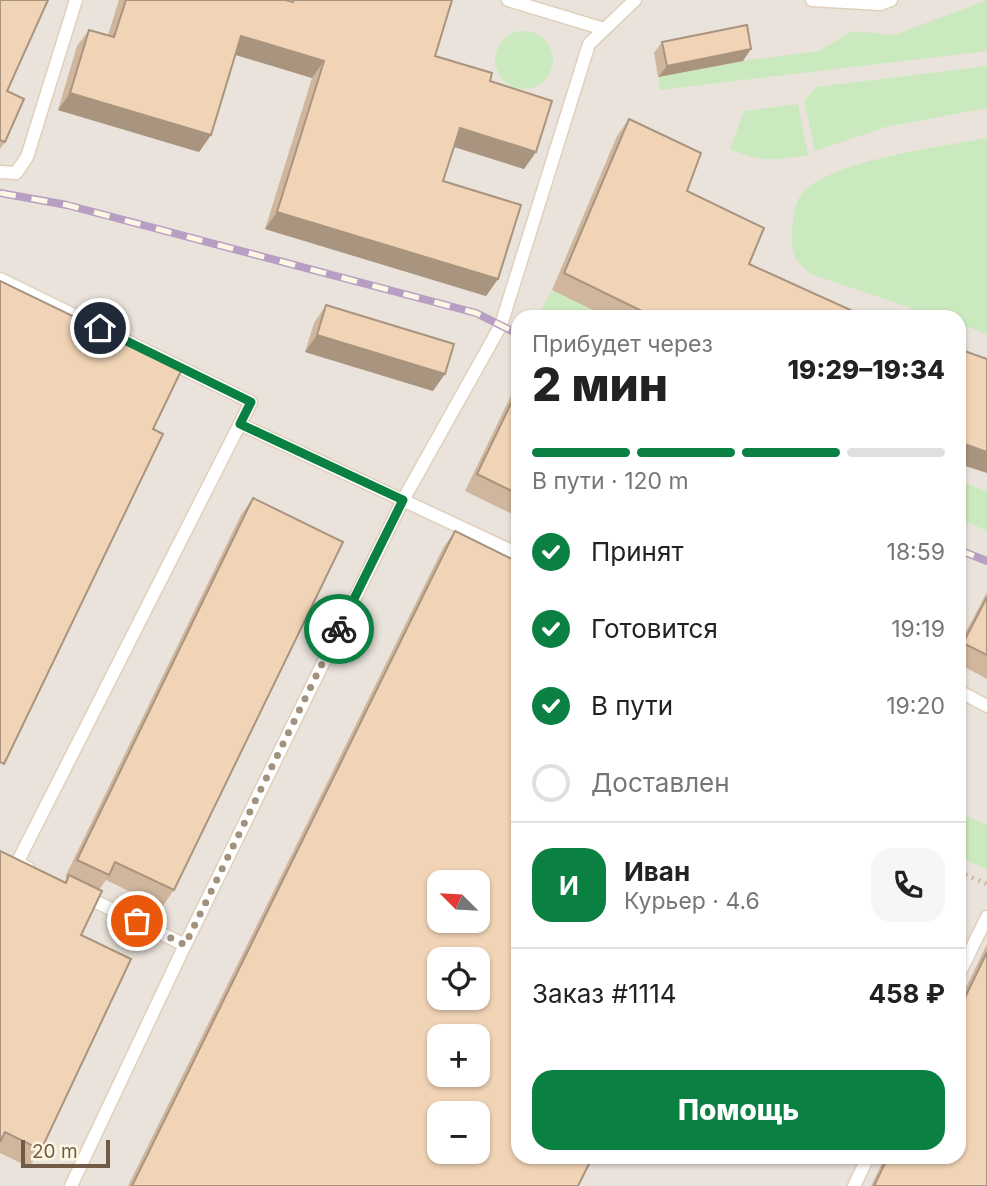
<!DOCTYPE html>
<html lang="ru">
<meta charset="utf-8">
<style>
body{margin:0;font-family:Inter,sans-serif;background:#f6f6f6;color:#222;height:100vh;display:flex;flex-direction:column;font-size:26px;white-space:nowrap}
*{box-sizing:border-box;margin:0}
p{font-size:23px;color:#767676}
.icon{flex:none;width:38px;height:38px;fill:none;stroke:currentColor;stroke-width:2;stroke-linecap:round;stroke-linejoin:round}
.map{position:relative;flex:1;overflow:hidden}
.panel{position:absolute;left:511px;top:310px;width:455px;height:854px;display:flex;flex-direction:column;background:#fff;border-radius:21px;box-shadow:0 2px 5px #0004}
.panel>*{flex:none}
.needle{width:46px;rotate:294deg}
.buttons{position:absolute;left:427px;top:870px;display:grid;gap:14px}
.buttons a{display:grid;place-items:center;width:63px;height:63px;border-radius:14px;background:#fff;box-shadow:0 2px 5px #0004;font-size:35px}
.scale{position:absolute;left:21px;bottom:18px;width:89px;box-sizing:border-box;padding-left:7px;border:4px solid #715b47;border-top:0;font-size:19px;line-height:24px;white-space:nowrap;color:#715b47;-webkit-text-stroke:5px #fff7e4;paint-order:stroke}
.pin{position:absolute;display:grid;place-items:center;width:60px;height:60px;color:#fff;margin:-30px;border:4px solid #fff;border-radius:50%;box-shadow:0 2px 7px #0007}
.courier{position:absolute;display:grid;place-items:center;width:70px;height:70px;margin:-35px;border:5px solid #0b8043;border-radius:50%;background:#fff;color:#222;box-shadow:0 2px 9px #0007}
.headline em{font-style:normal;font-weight:800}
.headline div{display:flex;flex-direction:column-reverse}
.headline{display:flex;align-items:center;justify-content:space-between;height:119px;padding:0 21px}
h1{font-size:46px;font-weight:800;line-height:52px}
.bar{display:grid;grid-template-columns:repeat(4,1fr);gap:10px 7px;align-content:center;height:84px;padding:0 21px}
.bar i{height:9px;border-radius:5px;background:#e0e0e0}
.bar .on{background:#0b8043}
.bar p{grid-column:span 4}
.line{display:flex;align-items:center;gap:18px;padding:0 21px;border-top:2px solid #e0e0e0}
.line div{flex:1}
.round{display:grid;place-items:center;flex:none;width:74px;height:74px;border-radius:21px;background:#f6f6f6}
ol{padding:0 21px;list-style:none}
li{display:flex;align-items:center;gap:21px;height:77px}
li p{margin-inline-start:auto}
li .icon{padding:7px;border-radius:50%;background:#0b8043;color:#fff;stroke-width:4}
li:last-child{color:#767676}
li i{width:38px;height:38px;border:4px solid #e0e0e0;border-radius:50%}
.primary-button{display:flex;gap:14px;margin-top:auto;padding:14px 21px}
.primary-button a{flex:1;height:80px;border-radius:21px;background:#0b8043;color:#fff;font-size:28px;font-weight:800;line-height:80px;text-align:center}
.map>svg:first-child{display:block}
.industrial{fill:#eae3db;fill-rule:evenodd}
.green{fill:#cbe9be}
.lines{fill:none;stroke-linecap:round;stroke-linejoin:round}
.service-casing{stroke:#dfd0bb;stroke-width:15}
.path{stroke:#d5b79a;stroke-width:4.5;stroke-dasharray:2 5;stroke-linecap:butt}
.service{stroke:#fff;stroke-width:12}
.rail-casing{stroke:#b79fc4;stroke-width:8}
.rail{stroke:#fff7e4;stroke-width:5;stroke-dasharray:16;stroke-linecap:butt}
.wall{fill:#cfb69d}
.shaded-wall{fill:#a9947f}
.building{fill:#f1d4b6;stroke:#a9947f;stroke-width:2;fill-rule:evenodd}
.done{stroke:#a2917c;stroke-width:7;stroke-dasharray:0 12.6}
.route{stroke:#0b8043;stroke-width:9}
</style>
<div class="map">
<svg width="987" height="1186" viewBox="0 0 987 1186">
<rect width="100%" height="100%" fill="#fcf4de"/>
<!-- industrial -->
<path class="industrial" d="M0,0H987V1186H0ZM518,317H959V1157H518ZM439,882H478V920H439ZM439,959H478V998H439ZM439,1036H478V1074H439ZM439,1113H478V1152H439Z"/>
<!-- green -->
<g class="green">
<path d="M987,0V51L660,90L658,77L743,61L818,51L853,31L894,35Z"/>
<circle cx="524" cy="60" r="29"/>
<path d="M987,66V108L886,127L815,151L804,101L816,87Z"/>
<path d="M798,104L808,155C774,160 762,163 730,149L744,111Z"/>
<path d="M987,138V334L959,324V317H937L814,275C794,263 791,253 792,230C793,221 794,207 799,198C819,161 946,146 987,138Z"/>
<path d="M552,290L607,317H530L533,310L540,312Z"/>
<path d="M961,482L987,491V531L960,519L959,487Z"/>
<path d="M959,813L987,825V869L959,857Z"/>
</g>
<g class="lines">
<defs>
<g id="service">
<path d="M508,0L604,29"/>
<path d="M812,0L880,4L891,0"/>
<path d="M0,172L16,173L27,157L76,0"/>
<path d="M0,279L251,402L17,863L28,868"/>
<path d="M240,424L518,554"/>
<path d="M959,691L987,706"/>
<path d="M185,945L403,500L501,325L589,44L635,0"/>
<path d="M959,974L987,917"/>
<path d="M71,1186L185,945L82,895"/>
<path d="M854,1186L868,1157"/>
</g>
</defs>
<!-- service casing -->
<use href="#service" class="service-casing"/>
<!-- path -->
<path class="path" d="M959,872L987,884"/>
<!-- service -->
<use href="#service" class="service"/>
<defs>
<g id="rail">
<path d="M0,193L67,205L476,313L518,334"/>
<path d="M959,550L987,561"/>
</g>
</defs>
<!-- rail casing -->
<use href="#rail" class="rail-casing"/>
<!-- rail -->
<use href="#rail" class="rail"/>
</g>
<!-- wall -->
<g class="wall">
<path d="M0,0L7,91L5,142L0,149Z"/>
<path d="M119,0H452L435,56L490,81L536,152L524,169L454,147L443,181L498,279L486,296L265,229L312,78L236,54L211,135L199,152L58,110L77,46L89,30L108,35Z"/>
<path d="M662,42L743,61L658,77L654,53Z"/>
<path d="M629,119L687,191L749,264L857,313L868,317H607L552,290L617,136Z"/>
<path d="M326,305L433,391L305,352L314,323Z"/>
<path d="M518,381V517L465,491Z"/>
<path d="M253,498L174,890L162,907L106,880L99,890L81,935L41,1150L29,1167L0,1153V851L64,882L67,878L65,877L241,515Z"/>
<path d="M455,531L518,1157L578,1186H128L443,548Z"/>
<path d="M987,592V679L959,664V645Z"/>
<path d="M987,944V1186H871L885,1157H959V1002Z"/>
</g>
<!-- shaded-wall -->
<g class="shaded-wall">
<path d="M241,36L324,61L312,78L229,53Z"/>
<path d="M751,49L743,61L658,77L667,66Z"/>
<path d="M70,93L211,135L199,152L58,110Z"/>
<path d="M460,128L536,152L524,169L448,145Z"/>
<path d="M277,212L498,279L486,296L265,229Z"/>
<path d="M317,335L445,374L433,391L305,352Z"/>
<path d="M962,443L987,452V473L959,464V448Z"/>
</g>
<!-- building -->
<g class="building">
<path d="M0,0H48L7,91L24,99L5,142L0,140Z"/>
<path d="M126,0H285L293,2V0H452L435,56L492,73L490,81L552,101L536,152L460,128L443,181L521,205L498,279L277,212L324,61L241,36L211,135L70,93L89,30L114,37Z"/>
<path d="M747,25L751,49L667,66L662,42Z"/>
<path d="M629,119L701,153L687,191L764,228L749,264L857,313L868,317H654L564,273Z"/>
<path d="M0,281L182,369L153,429L163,434L4,764L0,762Z"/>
<path d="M326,305L454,344L445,374L317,335Z"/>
<path d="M959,349L987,359V452L962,443L959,453Z"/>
<path d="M518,389V494L477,474Z"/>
<path d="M253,498L343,542L174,890L115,862L109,875L77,860Z"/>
<path d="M455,531L518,562V1157H588L592,1158L578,1186H132ZM439,882H478V920H439ZM439,959H478V998H439ZM439,1036H478V1074H439ZM439,1113H478V1152H439Z"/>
<path d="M987,597V655L963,643Z"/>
<path d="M0,851L66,883L69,875L102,891L81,935L131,959L41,1150L5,1132L0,1142Z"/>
<path d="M987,952V1186H874L888,1157H959V1010Z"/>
</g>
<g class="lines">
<!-- done -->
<path class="done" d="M137,921L185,945L339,629"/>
<!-- route -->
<path class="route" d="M100,328L251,402L240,424L403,500L339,629"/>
</g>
</svg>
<div class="buttons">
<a><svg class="needle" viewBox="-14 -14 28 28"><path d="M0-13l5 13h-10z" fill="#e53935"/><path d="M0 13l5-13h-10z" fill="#767676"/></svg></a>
<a><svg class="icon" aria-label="locate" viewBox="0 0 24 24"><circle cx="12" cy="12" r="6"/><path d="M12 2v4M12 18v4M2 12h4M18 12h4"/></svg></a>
<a>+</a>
<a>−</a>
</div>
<div class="scale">20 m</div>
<div class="pin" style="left:137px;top:921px;background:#ea580c"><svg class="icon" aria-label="bag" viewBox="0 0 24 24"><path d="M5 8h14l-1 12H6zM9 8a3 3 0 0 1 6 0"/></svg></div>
<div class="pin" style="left:100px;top:328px;background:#1f2937"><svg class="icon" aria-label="home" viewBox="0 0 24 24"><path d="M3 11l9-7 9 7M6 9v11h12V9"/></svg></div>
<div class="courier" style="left:339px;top:629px"><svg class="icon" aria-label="bike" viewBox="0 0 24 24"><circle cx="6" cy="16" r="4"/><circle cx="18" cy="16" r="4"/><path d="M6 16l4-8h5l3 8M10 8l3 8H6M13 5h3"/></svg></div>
<section class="panel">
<div class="headline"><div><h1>2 мин</h1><p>Прибудет через</p></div><em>19:29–19:34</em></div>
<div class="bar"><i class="on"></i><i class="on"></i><i class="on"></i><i></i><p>В пути · 120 m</p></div>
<ol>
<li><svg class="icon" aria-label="check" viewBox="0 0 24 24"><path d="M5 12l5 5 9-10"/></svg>Принят<p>18:59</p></li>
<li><svg class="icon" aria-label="check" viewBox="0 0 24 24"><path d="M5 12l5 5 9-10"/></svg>Готовится<p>19:19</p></li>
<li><svg class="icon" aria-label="check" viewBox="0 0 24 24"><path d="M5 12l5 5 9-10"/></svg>В пути<p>19:20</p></li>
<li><i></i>Доставлен</li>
</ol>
<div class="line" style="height:126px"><b class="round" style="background:#0b8043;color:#fff">И</b><div><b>Иван</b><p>Курьер · 4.6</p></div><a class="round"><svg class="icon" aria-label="phone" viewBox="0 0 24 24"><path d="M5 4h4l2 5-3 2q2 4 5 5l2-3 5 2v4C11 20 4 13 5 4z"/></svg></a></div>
<div class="line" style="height:91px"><div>Заказ #1114</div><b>458 ₽</b></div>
<div class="primary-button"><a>Помощь</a></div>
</section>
</div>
